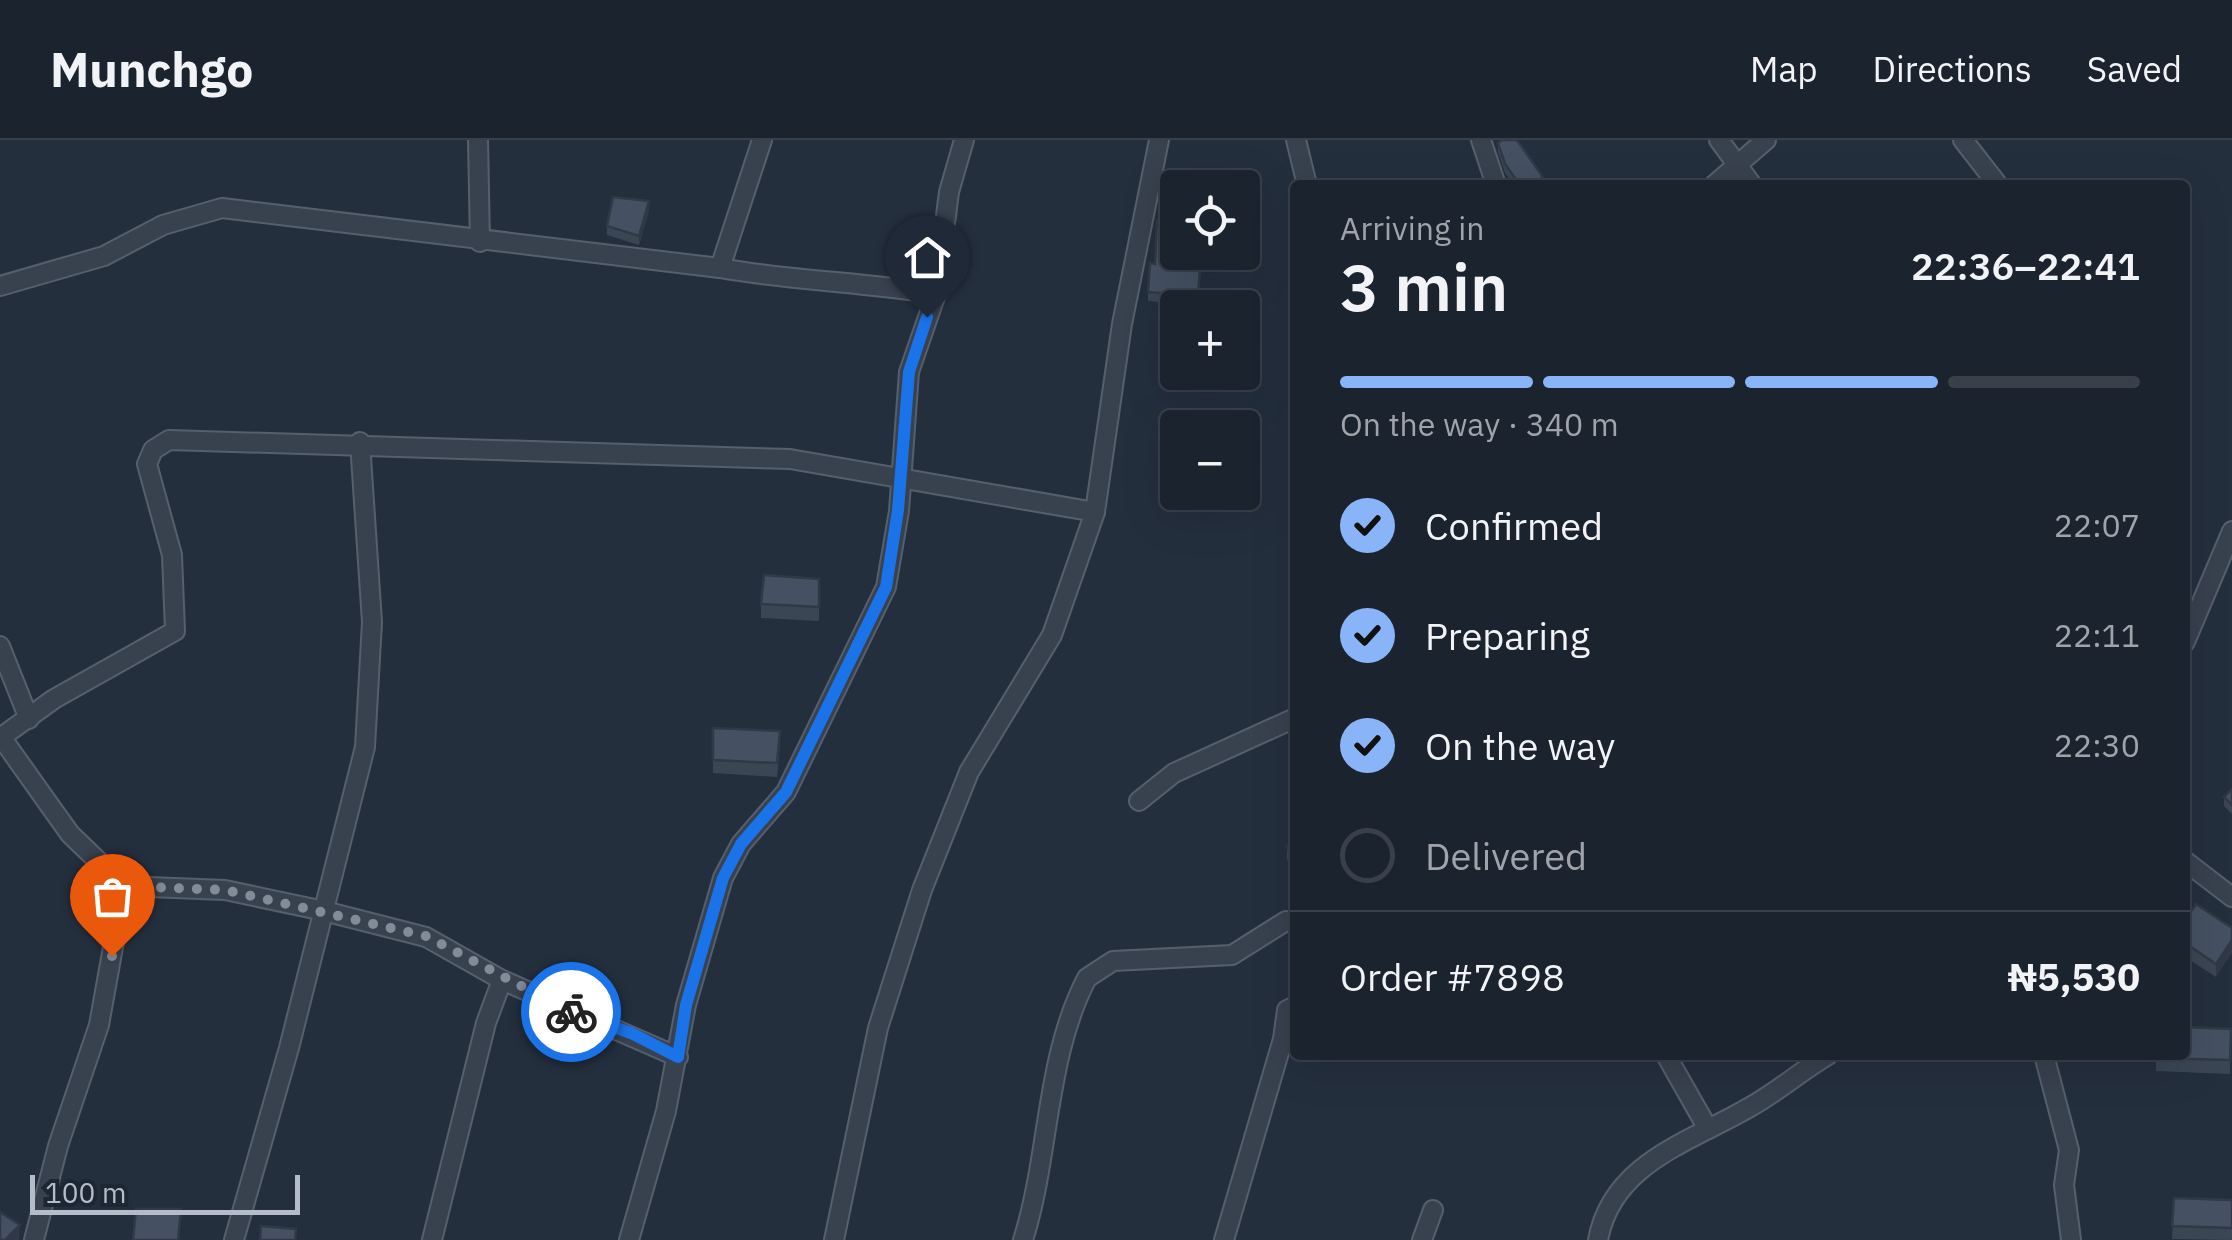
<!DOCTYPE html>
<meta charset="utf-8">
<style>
body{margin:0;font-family:"IBM Plex Sans",sans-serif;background:#242b36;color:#f1f3f6;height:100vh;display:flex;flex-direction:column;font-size:38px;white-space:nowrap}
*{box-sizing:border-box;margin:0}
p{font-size:32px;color:#a0a4aa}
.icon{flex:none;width:55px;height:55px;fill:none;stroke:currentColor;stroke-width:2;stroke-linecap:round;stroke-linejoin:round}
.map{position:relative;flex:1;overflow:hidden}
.side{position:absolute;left:1290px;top:40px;width:900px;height:880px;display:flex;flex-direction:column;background:#1b232e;border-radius:10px;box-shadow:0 10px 40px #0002,0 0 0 2px #39404a}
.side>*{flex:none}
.tools{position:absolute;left:1160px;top:30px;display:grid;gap:20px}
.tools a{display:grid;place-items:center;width:100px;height:100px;border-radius:10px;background:#1b232e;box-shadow:0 10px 40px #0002,0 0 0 2px #39404a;font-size:50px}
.scale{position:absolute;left:30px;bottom:25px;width:270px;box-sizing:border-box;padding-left:10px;border:5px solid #b4bcc9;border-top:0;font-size:28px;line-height:35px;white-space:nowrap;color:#b4bcc9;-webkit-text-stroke:8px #1d2633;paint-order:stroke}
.pin{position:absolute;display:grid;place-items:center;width:85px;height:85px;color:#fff;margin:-102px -42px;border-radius:50% 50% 50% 0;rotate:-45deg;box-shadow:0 0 10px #0007}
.pin .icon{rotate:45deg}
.courier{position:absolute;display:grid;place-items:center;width:100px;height:100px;margin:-50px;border:8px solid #1a73e8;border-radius:50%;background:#fff;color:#222;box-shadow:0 2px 12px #0007}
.overview em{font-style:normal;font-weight:600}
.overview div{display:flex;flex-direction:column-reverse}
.overview{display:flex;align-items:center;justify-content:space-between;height:170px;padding:0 50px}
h1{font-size:65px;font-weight:600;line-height:75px}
.bar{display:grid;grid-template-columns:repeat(4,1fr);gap:15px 10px;align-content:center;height:120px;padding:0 50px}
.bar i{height:12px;border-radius:8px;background:#39404a}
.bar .on{background:#8ab4f8}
.bar p{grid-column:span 4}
.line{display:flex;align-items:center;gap:25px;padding:0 50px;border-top:2px solid #39404a}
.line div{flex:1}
ol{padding:0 50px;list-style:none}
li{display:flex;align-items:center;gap:30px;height:110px}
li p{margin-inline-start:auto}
li .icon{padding:10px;border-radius:50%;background:#8ab4f8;color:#111;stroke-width:4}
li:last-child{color:#a0a4aa}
li i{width:55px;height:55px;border:5px solid #39404a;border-radius:50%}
header{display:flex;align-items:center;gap:60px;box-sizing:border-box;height:140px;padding:0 50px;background:#1b232e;border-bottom:2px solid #39404a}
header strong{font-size:48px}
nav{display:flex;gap:55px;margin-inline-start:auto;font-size:35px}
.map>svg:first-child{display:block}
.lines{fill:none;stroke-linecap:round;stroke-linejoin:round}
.minor-casing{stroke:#565f6c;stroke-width:22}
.minor{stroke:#38414e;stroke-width:18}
.wall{fill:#3b4654}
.shaded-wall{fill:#303945}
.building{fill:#455162;stroke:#303945;stroke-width:2.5}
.done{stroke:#828b98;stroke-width:10;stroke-dasharray:0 18}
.route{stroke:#1a73e8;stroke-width:12}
</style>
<header>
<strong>Munchgo</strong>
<nav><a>Map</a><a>Directions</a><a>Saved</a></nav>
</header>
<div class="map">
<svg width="2232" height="1100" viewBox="0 0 2232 1100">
<rect width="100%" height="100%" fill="#242f3e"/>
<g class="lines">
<defs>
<g id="minor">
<path d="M478,0L480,102"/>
<path d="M1296,0L1307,45"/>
<path d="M1481,0L1496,45"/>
<path d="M1719,0L1752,45"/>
<path d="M1963,0L1998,45"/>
<path d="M1714,45L1766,0"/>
<path d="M720,128L762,0"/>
<path d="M0,146L104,116L163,85L222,68L720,128C792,141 864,142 936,154"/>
<path d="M2185,502L2232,391"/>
<path d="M0,506L29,579"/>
<path d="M1,597L70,694L124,746L225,750L324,771L426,797L502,840"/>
<path d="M0,598L54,559L175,491L172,415L147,324L153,310L169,300L790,319L1095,372"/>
<path d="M1139,661L1174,633L1295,578"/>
<path d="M2185,721L2232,757"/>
<path d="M1666,915L1708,989"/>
<path d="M2044,915L2069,1010L2064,1045L2071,1100"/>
<path d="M34,1100L58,1006L99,885L124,746"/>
<path d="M234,1100L289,908L365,607L372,482L360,302"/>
<path d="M432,1100L486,883L502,840L678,917"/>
<path d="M629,1100L666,971L686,865L723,738L741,704L786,652L886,447L899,371L909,232L936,154L949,52L964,0"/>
<path d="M834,1100L878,888L922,750L969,632L1052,495L1095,372L1122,184L1159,0"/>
<path d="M1023,1100C1050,1015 1045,918 1087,838L1113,821L1232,815L1286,781L1295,783"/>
<path d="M1224,1100L1283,899L1287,870L1295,866"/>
<path d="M1422,1100L1433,1070"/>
<path d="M1598,1100C1612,1023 1690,1002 1750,967C1777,952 1801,931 1828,915"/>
</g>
</defs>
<!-- minor casing -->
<use href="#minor" class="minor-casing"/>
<!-- minor -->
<use href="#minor" class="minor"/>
</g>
<!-- wall -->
<g class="wall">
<path d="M1498,3L1543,45H1514L1505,33L1498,12Z"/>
<path d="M649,70L639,105L607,95V86Z"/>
<path d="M1193,127L1200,137L1198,165L1148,161V152Z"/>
<path d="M819,439V481L761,478V464Z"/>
<path d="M713,588L780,605L777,637L713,633Z"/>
<path d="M2232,649V674L2224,666V657Z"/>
<path d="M1295,703V738L1287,719V706Z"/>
<path d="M2185,780L2232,788L2216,837L2185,817Z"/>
<path d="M2231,889L2230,934L2156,931V915Z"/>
<path d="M2174,1058L2232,1060V1100L2172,1099Z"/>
</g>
<!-- shaded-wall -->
<g class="shaded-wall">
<path d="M1543,37V45H1531Z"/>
<path d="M649,61V70L639,105V96Z"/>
<path d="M2232,800V813L2216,837V824Z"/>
<path d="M20,1085L19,1100H5Z"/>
</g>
<!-- building -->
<g class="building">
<path d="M1502,0H1517L1543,37L1531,45H1520L1505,24L1498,3Z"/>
<path d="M613,57L649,61L639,96L607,86Z"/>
<path d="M1157,80L1178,81V112H1193L1192,127L1200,128L1198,156L1148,152L1150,123L1155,124Z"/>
<path d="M764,435L819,439V467L761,464Z"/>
<path d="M713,588L780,591L777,623L713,620Z"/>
<path d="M2232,649V665L2224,657Z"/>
<path d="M1295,703V725L1287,706Z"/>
<path d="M2196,764L2232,788V800L2216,824L2185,803V780Z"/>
<path d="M2185,887L2231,889L2230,920L2156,918V915H2185Z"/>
<path d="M2174,1058L2232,1060V1088L2172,1086Z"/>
<path d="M136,1069H181L178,1100H133Z"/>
<path d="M0,1072L20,1085L5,1100H0Z"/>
<path d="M261,1086L296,1089L295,1100H260Z"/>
</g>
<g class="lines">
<!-- done -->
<path class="done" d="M112,816L124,746L225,750L426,796L571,872"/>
<!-- route -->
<path class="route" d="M571,872L631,893L678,917L686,865L723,738L741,704L786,652L886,447L898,370L909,232L927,177"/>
</g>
</svg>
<div class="tools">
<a><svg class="icon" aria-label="locate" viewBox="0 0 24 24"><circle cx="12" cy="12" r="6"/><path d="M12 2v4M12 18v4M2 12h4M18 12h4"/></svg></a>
<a>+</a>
<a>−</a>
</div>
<div class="scale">100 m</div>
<div class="pin" style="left:112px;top:816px;background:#ea580c"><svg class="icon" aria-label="bag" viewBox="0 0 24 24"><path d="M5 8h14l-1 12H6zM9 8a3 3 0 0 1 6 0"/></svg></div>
<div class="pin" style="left:927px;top:177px;background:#1f2937"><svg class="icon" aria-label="home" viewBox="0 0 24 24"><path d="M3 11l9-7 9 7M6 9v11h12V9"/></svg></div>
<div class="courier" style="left:571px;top:872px"><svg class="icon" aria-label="bike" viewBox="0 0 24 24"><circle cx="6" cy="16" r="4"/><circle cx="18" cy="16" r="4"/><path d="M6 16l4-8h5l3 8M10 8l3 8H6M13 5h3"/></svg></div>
<section class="side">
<div class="overview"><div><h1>3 min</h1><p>Arriving in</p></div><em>22:36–22:41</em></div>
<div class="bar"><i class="on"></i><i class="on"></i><i class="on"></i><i></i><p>On the way · 340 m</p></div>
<ol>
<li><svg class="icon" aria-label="check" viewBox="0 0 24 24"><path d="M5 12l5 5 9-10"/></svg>Confirmed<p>22:07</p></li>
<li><svg class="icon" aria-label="check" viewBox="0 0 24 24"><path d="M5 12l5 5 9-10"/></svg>Preparing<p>22:11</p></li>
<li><svg class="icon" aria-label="check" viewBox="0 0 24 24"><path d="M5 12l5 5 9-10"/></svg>On the way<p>22:30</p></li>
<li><i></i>Delivered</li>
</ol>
<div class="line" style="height:130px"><div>Order #7898</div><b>₦5,530</b></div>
</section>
</div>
